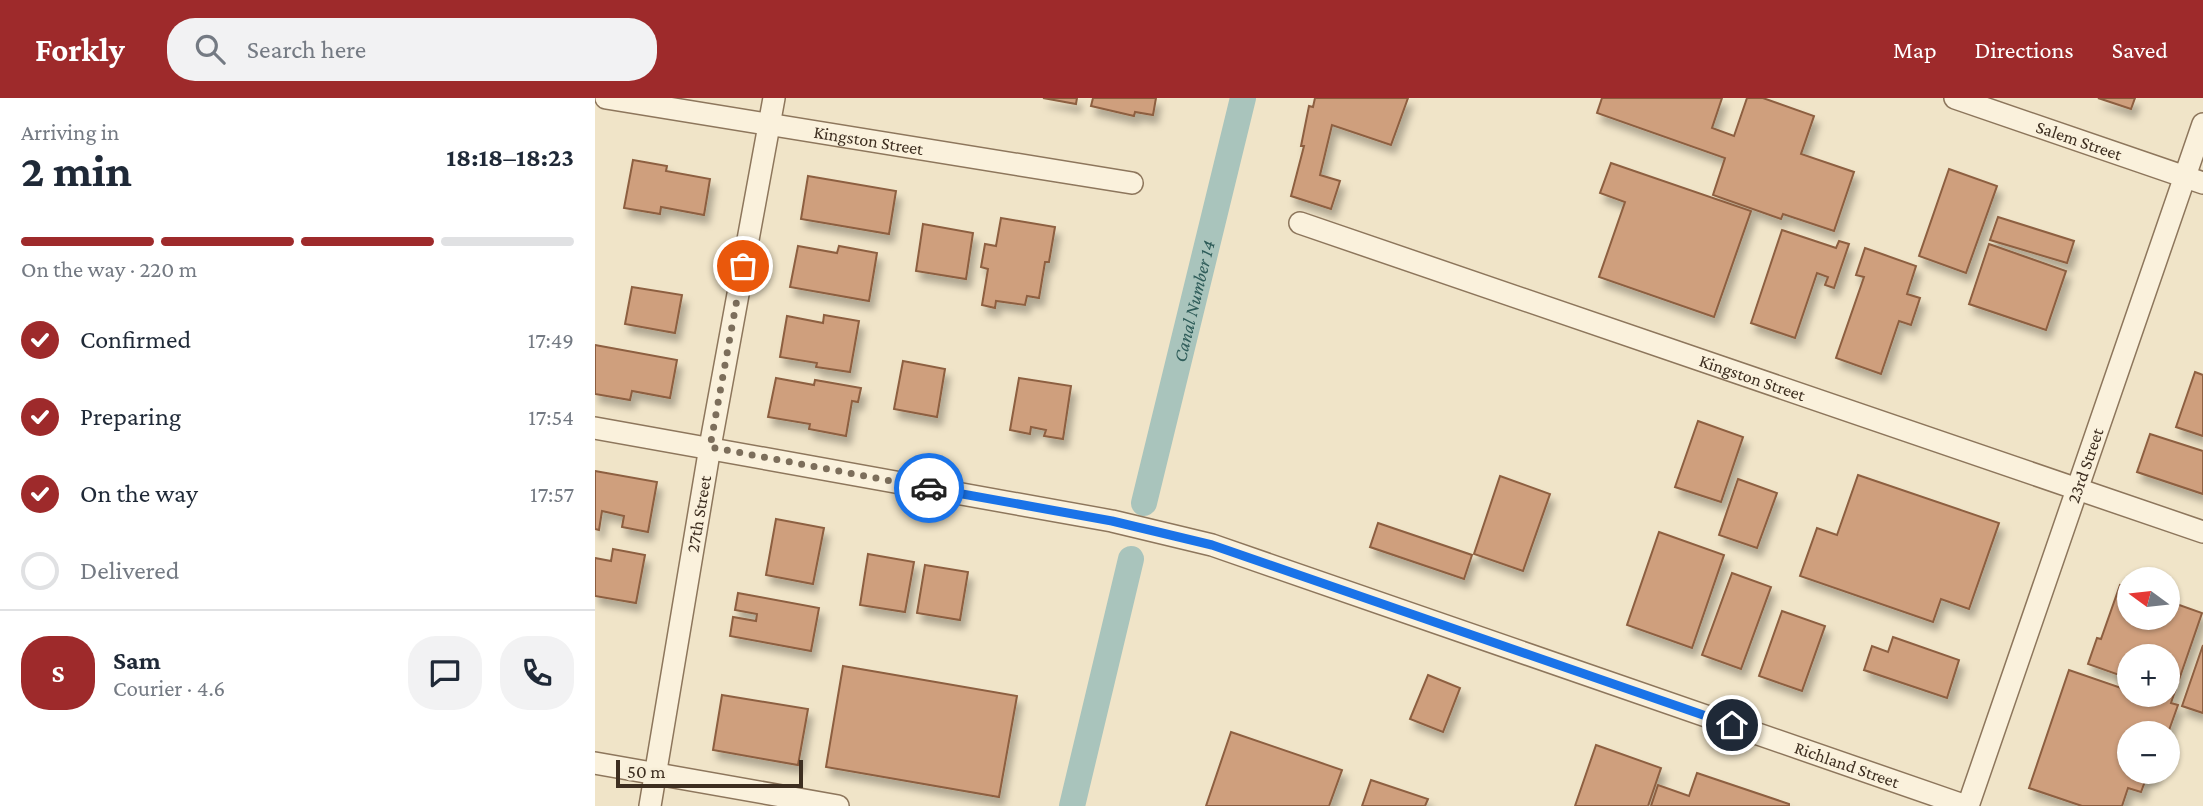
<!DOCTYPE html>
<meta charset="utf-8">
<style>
body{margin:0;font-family:"Crimson Pro",serif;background:#f2f2f3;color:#1f2937;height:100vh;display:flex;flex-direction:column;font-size:26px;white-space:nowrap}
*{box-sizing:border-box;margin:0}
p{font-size:23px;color:#747a83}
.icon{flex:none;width:38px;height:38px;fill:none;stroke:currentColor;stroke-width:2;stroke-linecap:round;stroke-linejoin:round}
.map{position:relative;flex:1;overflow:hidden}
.drawer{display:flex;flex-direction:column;background:#fff;width:595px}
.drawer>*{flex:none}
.needle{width:46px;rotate:285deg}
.controls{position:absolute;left:1522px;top:469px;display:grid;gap:14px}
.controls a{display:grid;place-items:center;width:63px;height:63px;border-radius:50%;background:#fff;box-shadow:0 2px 5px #0004;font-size:35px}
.scale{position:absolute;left:21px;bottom:18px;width:187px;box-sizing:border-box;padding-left:7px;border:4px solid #3d2e20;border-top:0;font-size:19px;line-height:24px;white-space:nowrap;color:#3d2e20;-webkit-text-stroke:5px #f7eed8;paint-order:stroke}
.pin{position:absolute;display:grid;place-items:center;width:60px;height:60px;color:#fff;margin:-30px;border:4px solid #fff;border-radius:50%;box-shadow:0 2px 7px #0007}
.courier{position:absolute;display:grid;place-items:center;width:70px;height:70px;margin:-35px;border:5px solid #1a73e8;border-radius:50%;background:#fff;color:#222;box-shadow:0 2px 9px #0007}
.overview em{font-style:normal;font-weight:700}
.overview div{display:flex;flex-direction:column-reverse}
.overview{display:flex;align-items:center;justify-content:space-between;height:119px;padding:0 21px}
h1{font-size:46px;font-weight:700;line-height:52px}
.bar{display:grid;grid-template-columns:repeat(4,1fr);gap:10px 7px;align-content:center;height:84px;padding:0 21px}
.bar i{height:9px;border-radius:5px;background:#e0e1e3}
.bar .active{background:#9e2a2b}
.bar p{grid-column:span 4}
.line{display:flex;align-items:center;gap:18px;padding:0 21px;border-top:2px solid #e0e1e3}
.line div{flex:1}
.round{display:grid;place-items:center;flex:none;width:74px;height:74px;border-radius:28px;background:#f2f2f3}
ol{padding:0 21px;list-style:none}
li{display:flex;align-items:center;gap:21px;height:77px}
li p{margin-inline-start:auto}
li .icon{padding:7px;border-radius:50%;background:#9e2a2b;color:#fff;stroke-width:4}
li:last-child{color:#747a83}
li i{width:38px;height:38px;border:4px solid #e0e1e3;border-radius:50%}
header{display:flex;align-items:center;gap:42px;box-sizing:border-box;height:98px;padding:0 35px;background:#9e2a2b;color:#fff}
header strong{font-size:33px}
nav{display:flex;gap:38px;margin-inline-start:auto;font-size:24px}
.search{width:490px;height:63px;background:#f2f2f3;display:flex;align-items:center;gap:18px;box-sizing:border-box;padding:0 24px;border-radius:28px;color:#747a83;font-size:26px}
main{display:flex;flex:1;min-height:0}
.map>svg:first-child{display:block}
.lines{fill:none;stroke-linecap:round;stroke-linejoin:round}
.canal{stroke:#a9c4bc;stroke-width:26}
.building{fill:#cf9f7d;stroke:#8d5f41;stroke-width:2;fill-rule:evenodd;filter:url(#shadow)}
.minor-casing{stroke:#8d765c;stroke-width:24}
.minor{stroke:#faf1dc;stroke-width:21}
.done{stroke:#7c6e5b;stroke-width:7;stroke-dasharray:0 12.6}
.route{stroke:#1a73e8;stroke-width:9}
.labels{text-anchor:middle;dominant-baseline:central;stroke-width:5;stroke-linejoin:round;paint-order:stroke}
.street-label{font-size:18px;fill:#3d2e20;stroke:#f7eed8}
.water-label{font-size:19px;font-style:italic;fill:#2f5d5a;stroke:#f7eed8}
</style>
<header>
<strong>Forkly</strong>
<div class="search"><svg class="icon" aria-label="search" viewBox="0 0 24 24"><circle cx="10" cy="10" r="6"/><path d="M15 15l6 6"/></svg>Search here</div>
<nav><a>Map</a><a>Directions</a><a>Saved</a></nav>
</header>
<main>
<section class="drawer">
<div class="overview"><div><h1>2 min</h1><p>Arriving in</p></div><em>18:18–18:23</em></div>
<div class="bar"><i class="active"></i><i class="active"></i><i class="active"></i><i></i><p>On the way · 220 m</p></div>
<ol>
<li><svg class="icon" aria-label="check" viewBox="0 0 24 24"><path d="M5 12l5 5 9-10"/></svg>Confirmed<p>17:49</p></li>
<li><svg class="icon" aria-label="check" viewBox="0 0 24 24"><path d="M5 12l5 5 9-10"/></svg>Preparing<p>17:54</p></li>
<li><svg class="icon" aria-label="check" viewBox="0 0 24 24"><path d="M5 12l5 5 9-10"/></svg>On the way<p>17:57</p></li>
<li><i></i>Delivered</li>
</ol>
<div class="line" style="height:126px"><b class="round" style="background:#9e2a2b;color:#fff">S</b><div><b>Sam</b><p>Courier · 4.6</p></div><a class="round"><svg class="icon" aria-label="chat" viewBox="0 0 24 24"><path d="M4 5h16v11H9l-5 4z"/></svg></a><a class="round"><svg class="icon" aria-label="phone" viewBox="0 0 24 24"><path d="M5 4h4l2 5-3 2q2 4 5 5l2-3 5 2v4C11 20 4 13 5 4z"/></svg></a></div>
</section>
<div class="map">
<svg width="1608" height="708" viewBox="0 0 1608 708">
<defs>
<filter id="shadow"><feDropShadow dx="4.5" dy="8" stdDeviation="3.5" flood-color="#0004"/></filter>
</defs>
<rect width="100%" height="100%" fill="#f0e4c8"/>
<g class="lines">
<!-- canal -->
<g class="canal">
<path id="s1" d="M549,405L648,0"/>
<path d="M477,708L536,461"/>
</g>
</g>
<!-- building -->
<g class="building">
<path d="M448,0H482L481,6Z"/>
<path d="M498,0H561L558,17L540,14L539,18L496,8Z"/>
<path d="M720,0H813L796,47L737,27L725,77L745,83L736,111L696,98L709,48H706L714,8L718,9Z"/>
<path d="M1007,0H1127L1117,30L1139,38L1152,0H1168L1219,18L1206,56L1259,74L1239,133L1188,116L1186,121L1118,97L1130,60L1002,15Z"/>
<path d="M1503,0H1540L1536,11Z"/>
<path d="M38,62L72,68L71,73L115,81L109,117L66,109L65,116L29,110Z"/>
<path d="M1016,65L1156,113L1119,219L1004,179L1030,104L1005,95Z"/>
<path d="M1354,71L1402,88L1371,175L1324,158Z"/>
<path d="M213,78L301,93L294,136L206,121Z"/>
<path d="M1403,119L1479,143L1472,165L1395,142Z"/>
<path d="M406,120L460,129L454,164H450L444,200L432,198L430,207L401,203L400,210L387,207L393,171L386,169L390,146L401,148Z"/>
<path d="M328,126L378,135L371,181L321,173Z"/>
<path d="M1187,132L1241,150L1244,143L1254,146L1239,190L1230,187L1233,179L1222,175L1200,240L1156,225Z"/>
<path d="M1394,146L1471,173L1451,232L1374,206Z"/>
<path d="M203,148L242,155L244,148L282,155L274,203L195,189Z"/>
<path d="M1270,150L1321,168L1312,196L1325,200L1316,227L1304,223L1286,276L1241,260L1269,179L1261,177Z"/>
<path d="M37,189L87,197L80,235L30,226Z"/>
<path d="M229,217L264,223L255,274L221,269L222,265L185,259L192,218L228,225Z"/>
<path d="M0,247L82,262L75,300L37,293L35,302L0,296Z"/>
<path d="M308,263L350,271L342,319L299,311Z"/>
<path d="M1600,274L1608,277V338L1581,329Z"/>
<path d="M181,280L219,287L220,282L266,290L263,304L257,303L251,338L214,331L215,326L173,319Z"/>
<path d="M424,280L476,288L468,341L449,338L451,332L436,329L435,336L415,332Z"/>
<path d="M1103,323L1148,339L1126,404L1080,389Z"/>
<path d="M1555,336L1608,353V396L1542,374Z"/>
<path d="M0,373L62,384L53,434L27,429L29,418L7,413L4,432L0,431Z"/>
<path d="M1263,377L1404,425L1374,511L1346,501L1338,524L1205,478L1222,430L1242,437Z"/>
<path d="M905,378L955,396L928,473L879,456Z"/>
<path d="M1143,381L1182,395L1162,450L1124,437Z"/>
<path d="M181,421L229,430L218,486L171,477Z"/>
<path d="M783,425L877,457L869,481L775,449Z"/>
<path d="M1064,434L1129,457L1097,550L1032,527Z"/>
<path d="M18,451L50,457L41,505L0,498V460L16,463Z"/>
<path d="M273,456L319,464L310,514L265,507Z"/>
<path d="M330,467L373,474L365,522L322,515Z"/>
<path d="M1137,475L1176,489L1146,571L1107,557Z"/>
<path d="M1525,487L1535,490V520H1573V503L1607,515L1576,605L1583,607L1573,635H1535V674H1560L1558,680L1552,678L1546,694L1533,690L1527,708H1487L1434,690L1474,572L1529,591L1533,580L1493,566L1502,540L1506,541ZM1535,558H1573V597H1535Z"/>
<path d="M143,495L224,510L216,553L135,538L138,519L161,523L162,516L140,512Z"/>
<path d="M1187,513L1230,528L1207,593L1164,578Z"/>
<path d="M1298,539L1364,562L1352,600L1269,572L1277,548L1293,554Z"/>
<path d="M1608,547V615L1587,608Z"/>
<path d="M248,568L422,598L404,699L231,669Z"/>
<path d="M833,577L865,590L848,634L815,621Z"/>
<path d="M127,597L213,611L203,667L118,652Z"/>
<path d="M636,634L747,672L734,708H611Z"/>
<path d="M1001,647L1066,670L1053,708H980Z"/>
<path d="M1102,675L1194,706V708H1056L1063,687L1094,698Z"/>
<path d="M776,682L833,701L830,708H767Z"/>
</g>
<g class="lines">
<defs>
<g id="minor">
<path id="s2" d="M11,0L537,85"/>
<path id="s3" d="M1360,0L1608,85"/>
<path id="s4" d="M705,125L1608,434"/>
<path id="s5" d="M0,330L517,423L617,447L1371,708"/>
<path d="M0,665L243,708"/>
<path id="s6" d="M55,708L115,349L179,0"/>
<path id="s7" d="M1373,708L1608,26"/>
</g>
</defs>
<!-- minor casing -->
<use href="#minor" class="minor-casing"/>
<!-- minor -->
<use href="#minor" class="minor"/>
</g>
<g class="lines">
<!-- done -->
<path class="done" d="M148,168L115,349L334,390"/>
<!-- route -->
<path class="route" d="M334,390L517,423L617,447L1137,627"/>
</g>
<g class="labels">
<!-- street labels -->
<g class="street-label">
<text stroke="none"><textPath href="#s3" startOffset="131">Salem Street</textPath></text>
<text stroke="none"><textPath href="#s2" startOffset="266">Kingston Street</textPath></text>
<text stroke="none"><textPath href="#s4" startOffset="478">Kingston Street</textPath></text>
<text stroke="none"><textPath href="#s7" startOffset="360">23rd Street</textPath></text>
<text stroke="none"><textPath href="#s6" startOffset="296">27th Street</textPath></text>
<text stroke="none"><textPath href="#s5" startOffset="1300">Richland Street</textPath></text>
</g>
<!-- water labels -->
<g class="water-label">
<text stroke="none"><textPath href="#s1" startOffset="208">Canal Number 14</textPath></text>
</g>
</g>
</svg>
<div class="controls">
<a><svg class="needle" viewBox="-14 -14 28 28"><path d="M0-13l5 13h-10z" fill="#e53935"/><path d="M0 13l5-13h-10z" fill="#747a83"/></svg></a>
<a>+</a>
<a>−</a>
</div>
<div class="scale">50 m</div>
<div class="pin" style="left:148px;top:168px;background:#ea580c"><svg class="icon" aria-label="bag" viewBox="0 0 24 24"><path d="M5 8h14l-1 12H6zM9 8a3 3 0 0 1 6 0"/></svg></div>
<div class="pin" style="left:1137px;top:627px;background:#1f2937"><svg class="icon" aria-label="home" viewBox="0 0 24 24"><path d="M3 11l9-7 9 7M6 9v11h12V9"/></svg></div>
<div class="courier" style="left:334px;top:390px"><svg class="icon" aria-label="car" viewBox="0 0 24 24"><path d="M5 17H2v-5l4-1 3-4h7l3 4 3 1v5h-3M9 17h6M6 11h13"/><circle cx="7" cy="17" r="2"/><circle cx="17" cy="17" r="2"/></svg></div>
</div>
</main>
